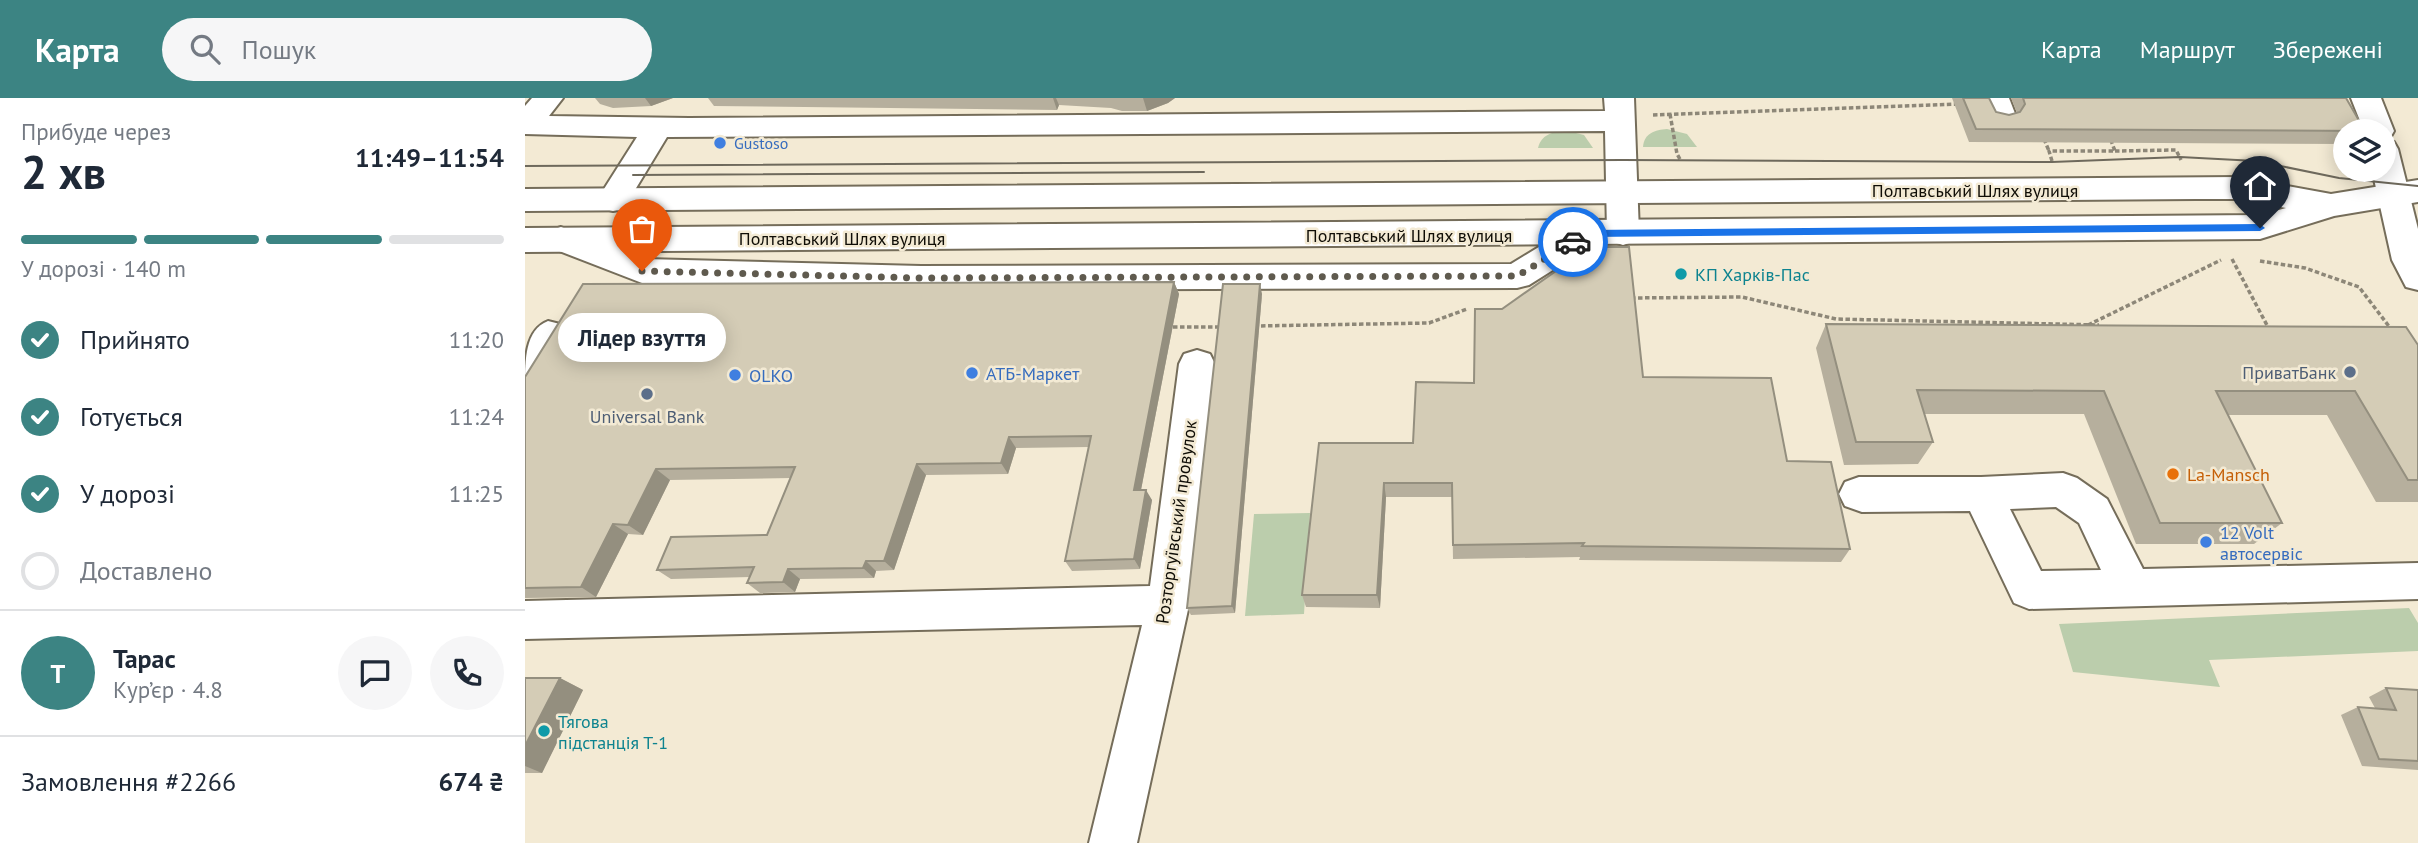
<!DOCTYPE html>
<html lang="uk">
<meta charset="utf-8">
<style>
body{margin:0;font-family:"PT Sans",sans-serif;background:#f6f6f7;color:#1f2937;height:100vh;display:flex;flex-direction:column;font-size:26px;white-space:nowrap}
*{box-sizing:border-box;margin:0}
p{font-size:23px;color:#747a83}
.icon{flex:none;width:38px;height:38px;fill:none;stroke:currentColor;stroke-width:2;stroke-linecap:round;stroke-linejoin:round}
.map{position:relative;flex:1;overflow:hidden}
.sheet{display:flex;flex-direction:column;background:#fff;width:525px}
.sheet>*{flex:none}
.tools{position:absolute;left:1808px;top:21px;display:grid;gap:14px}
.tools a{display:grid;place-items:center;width:63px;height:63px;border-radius:50%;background:#fff;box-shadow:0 4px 18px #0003;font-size:35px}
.pin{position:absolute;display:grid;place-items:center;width:60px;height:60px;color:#fff;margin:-72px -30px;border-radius:50% 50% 50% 0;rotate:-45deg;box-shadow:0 0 7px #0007}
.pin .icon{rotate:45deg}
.courier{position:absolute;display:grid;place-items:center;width:70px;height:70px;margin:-35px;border:5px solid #1a73e8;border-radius:50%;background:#fff;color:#222;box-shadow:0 2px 9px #0007}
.bubble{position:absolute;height:49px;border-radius:24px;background:#fff;box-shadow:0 4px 18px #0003;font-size:23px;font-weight:800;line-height:49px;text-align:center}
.overview em{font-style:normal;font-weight:800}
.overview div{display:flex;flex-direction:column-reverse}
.overview{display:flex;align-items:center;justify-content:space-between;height:119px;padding:0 21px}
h1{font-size:46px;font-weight:800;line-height:52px}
.bar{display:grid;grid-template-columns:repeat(4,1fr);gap:10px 7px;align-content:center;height:84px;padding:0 21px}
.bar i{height:9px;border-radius:5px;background:#e0e1e3}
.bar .on{background:#3c8483}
.bar p{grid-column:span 4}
.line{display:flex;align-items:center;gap:18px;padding:0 21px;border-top:2px solid #e0e1e3}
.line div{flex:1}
.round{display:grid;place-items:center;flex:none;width:74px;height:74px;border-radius:37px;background:#f6f6f7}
ol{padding:0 21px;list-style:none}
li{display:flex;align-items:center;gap:21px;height:77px}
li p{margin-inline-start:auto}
li .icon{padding:7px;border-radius:50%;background:#3c8483;color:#fff;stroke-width:4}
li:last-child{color:#747a83}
li i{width:38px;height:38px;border:4px solid #e0e1e3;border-radius:50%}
header{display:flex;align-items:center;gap:42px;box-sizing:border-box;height:98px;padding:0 35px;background:#3c8483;color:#fff}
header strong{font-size:33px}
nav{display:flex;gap:38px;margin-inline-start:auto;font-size:24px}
.search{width:490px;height:63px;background:#f6f6f7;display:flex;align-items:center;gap:18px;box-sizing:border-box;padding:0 24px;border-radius:38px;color:#747a83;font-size:26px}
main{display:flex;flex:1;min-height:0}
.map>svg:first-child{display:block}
.green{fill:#bbcdac}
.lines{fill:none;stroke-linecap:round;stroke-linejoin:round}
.minor-casing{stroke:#756d5a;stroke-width:4}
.major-casing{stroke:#756d5a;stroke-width:4}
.path{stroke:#8d8778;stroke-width:3.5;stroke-dasharray:4.5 2.5;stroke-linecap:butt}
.minor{fill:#fff;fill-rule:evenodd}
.major{fill:#fff;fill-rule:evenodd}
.tram{stroke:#6e695c;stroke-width:2}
.wall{fill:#b6af9d}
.shaded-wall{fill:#948f7f}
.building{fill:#d4ccb6;stroke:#948f7f;stroke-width:2}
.route{fill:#1a73e8}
.done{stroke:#5f5a4e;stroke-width:7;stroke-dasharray:0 12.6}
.shop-dot{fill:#3f7fe0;stroke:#f3ead4;stroke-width:2.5}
.culture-dot{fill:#0f9aa8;stroke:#f3ead4;stroke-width:2.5}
.service-dot{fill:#5c6f8a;stroke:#f3ead4;stroke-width:2.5}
.food-dot{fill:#e8710a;stroke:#f3ead4;stroke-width:2.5}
.labels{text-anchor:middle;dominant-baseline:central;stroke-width:5;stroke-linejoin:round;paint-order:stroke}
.far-shop-label{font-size:16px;fill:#366cbe;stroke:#f3ead4;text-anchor:start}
.street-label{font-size:18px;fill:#0f0d06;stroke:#f3ead4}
.culture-label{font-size:18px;fill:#0d838f;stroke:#f3ead4;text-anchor:start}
.service-label{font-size:18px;fill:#4e5e75;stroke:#f3ead4;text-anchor:end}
.shop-label{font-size:18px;fill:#366cbe;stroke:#f3ead4;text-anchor:start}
.food-label{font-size:18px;fill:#c56008;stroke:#f3ead4;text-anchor:start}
</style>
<header>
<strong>Карта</strong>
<div class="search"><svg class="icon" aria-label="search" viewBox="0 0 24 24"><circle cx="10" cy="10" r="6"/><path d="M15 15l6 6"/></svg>Пошук</div>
<nav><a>Карта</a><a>Маршрут</a><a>Збережені</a></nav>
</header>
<main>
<section class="sheet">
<div class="overview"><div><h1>2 хв</h1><p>Прибуде через</p></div><em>11:49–11:54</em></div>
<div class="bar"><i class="on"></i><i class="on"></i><i class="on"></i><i></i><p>У дорозі · 140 m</p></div>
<ol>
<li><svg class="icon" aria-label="check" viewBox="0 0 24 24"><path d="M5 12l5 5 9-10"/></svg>Прийнято<p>11:20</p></li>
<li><svg class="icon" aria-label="check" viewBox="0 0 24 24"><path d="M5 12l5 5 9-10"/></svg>Готується<p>11:24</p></li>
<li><svg class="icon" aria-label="check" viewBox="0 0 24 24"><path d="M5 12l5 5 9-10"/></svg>У дорозі<p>11:25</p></li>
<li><i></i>Доставлено</li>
</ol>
<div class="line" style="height:126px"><b class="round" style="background:#3c8483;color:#fff">Т</b><div><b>Тарас</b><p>Кур’єр · 4.8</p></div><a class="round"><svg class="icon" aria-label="chat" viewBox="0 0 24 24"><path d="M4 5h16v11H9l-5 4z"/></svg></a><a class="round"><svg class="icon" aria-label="phone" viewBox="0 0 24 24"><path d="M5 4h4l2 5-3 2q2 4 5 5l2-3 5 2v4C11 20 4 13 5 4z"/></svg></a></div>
<div class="line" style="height:91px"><div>Замовлення #2266</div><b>674 ₴</b></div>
</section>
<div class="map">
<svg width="1893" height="745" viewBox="0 0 1893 745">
<rect width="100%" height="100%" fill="#f3ead4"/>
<!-- green -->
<g class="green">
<path d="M1142,31L1162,36L1172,49H1118C1119,35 1130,32 1142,31Z"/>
<path d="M1039,32L1059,37L1068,50H1013C1016,37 1027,34 1039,32Z"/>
<path d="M785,415L779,516L720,518L729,416Z"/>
<path d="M1884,510L1893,525V553L1684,562L1695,589L1548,574L1534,526Z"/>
</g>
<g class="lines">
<defs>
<g id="minor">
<path d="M7,0H38L24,18L164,20L1080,13L1079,0H1109L1114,135L1110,143L1098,147L1086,143L1082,135L1080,33L142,39L99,110L88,113L77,110L72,102L112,39L0,36V8Z"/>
<path d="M1454,0H1484L1491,18L1487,25L1476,28L1465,25Z"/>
<path d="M1826,0H1856L1869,33L1865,40L1860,41L1869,44L1873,51L1893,131V192L1881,189L1867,162L1847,72H1858V33H1839Z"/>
<path d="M1062,123L1074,127L1078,135L1074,143L1004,187L992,190L396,192L117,185L24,149L20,141L24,133L36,129L120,161L396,168L986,166L1050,127Z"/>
<path d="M23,223L35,226L41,236L13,283L0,287C0,262 0,232 23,223Z"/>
<path d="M672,252L685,256L690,266L664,507L612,745H564L617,527L0,541V503L625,488L654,266L659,256Z"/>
<path d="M1538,375L1552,380L1582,401L1618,471L1893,465V501L1504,511L1489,505L1445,413L1337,414L1320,408L1314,396L1320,384L1334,379H1456ZM1531,409L1554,425L1576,472L1516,473L1485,411Z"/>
</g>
<path id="major" d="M1714,79L1806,96L1893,82V104L1809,118L1735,141L0,154V130L1735,117L1761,110L1714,101H1670L0,113V91Z"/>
</defs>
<!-- minor casing -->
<use href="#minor" class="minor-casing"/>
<!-- major casing -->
<use href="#major" class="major-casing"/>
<!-- path -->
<g class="path">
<path d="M1145,16L1152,56L1156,63"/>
<path d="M1128,17L1434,6"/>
<path d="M1519,41L1524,53"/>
<path d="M1590,53L1651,52L1656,62"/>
<path d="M1527,63L1524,53H1590L1585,40"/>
<path d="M1707,161L1744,231"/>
<path d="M1735,163L1780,170L1834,189L1866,231"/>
<path d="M1106,200L1217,199L1311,221L1574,227"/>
<path d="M1563,227L1696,162"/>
<path d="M729,228L904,225L942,211"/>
<path d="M641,229H699"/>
</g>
<!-- minor -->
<use href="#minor" class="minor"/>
<!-- major -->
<use href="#major" class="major"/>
<!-- tram -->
<g class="tram">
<path d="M0,68L1097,62L1527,64L1655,59L1731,63L1814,80L1893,88"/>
<path d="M108,77L679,74"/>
</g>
</g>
<!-- wall -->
<g class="wall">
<path d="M70,0H148L126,8L88,10L75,6Z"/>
<path d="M183,0H650L643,5L622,13H597L586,10L534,7L532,12L189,8Z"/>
<path d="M1427,0H1464L1471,14L1484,17L1492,15L1486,0H1821L1820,46L1444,44Z"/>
<path d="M649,184L654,196L616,392L627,402L615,471L547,473L540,463L564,349L491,350L483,376L401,377L369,472L351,473L349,480L275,481L270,494L235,495L222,485L225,479L146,481L132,472L242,437L266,380L145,382L118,437L103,436L71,499L0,500V279Z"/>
<path d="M737,196L710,515L666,517L662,510Z"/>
<path d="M1301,226L1893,247V404H1851L1802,317H1703L1757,425L1729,446H1611L1559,316H1399L1408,344L1393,366L1319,367L1291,250Z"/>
<path d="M1118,279L1262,363L1325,451L1316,464L1054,462L1055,459L928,461L927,399H861L855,510L781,509L777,497L888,345L949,285Z"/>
<path d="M0,580H35L58,592L17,675H0Z"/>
<path d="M1861,590L1893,592V672L1837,668L1816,617L1833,609L1850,610L1844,599Z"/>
</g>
<!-- shaded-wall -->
<g class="shaded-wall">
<path d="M120,0H148L126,8Z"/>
<path d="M528,0H531L534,7L532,12Z"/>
<path d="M618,0H650L643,5L622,13Z"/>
<path d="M649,184L654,196L614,402L609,392Z"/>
<path d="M735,186L737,196L710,515L707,508Z"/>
<path d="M484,339L491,350L483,376L476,365Z"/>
<path d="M392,366L401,377L369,472L359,463Z"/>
<path d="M131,371L145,382L118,437L103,427Z"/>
<path d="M859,385L861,399L855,510L852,497Z"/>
<path d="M621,392L627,402L615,471L609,461Z"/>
<path d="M88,426L103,436L71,499L56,489Z"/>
<path d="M341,463L351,473L349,480L338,470Z"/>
<path d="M263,471L275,481L270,494L258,484Z"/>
<path d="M35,580L58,592L17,675L0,668V648Z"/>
</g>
<!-- building -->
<g class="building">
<path d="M1438,0H1464L1471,14L1484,17L1495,14L1500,6L1498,0H1821L1840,33L1451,31Z"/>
<path d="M1065,149H1104L1118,279L1246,280L1262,363L1306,364L1325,451L1057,448L1059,445L928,447L927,385H859L852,497H777L794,345H888L891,284L949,285L950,211H977Z"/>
<path d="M649,184L609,392H621L609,461L540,463L566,338L484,339L476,365L392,366L359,463H341L338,470L263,471L258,484L222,485L229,469L132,472L146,439L242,437L270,369L131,371L103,427L88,426L56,489L0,490V279L58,186Z"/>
<path d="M698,186H735L707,508L662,510Z"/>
<path d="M1301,226L1881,229L1893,247V382H1883L1830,293H1691L1757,425H1635L1579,293L1392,292L1408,344H1331Z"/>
<path d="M0,580H35L0,648Z"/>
<path d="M1861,590L1893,592V663L1854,661L1833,609L1871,612Z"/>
</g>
<!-- route -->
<path class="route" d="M1735,126L1740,130L1735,133L1064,139L1048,148L1043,144L1062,132Z"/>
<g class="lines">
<!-- done -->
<path class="done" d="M117,173L396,180L992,178L1048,144"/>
</g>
<!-- markers -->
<g class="shop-dot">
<circle cx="195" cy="45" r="7"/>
<circle cx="447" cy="275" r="7"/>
<circle cx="210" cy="277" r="7"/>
<circle cx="1681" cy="444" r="7"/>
</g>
<g class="culture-dot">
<circle cx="1156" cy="176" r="7"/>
<circle cx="19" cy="633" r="7"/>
</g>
<g class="service-dot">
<circle cx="1825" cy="274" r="7"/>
<circle cx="122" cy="296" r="7"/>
</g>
<circle class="food-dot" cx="1648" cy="376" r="7"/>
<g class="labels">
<!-- far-shop labels -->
<g class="far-shop-label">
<text x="209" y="45">Gustoso</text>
</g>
<!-- street labels -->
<g class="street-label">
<text x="1450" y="92">Полтавський Шлях вулиця</text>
<text x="884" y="137">Полтавський Шлях вулиця</text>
<text x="317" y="140">Полтавський Шлях вулиця</text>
<text transform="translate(651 424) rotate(-82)">Розторгуївський провулок</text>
</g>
<!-- culture labels -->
<g class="culture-label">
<text x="1170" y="176">КП Харків-Пас</text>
<text x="33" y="623">Тягова<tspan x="33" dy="21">підстанція Т-1</tspan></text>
</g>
<!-- service labels -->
<g class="service-label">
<text x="1811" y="274">ПриватБанк</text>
<text x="122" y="318" text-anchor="middle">Universal Bank</text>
</g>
<!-- shop labels -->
<g class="shop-label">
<text x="461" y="275">АТБ-Маркет</text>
<text x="224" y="277">OLKO</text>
<text x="1695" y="434">12 Volt<tspan x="1695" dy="21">автосервіс</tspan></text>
</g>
<!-- food labels -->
<g class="food-label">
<text x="1662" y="376">La-Mansch</text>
</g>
</g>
</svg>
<div class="tools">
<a><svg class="icon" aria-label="layers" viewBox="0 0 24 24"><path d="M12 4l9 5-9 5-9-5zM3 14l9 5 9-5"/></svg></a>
</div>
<div class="pin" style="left:117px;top:173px;background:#ea580c"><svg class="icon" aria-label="bag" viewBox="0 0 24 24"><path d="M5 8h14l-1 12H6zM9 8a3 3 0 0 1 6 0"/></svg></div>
<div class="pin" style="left:1735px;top:130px;background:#1f2937"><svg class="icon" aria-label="home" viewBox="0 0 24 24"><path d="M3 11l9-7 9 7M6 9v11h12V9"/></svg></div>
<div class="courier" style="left:1048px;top:144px"><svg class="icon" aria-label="car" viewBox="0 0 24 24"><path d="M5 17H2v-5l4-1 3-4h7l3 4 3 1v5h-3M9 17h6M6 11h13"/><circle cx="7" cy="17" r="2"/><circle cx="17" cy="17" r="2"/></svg></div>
<div class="bubble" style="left:33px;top:215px;width:168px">Лідер взуття</div>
</div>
</main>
